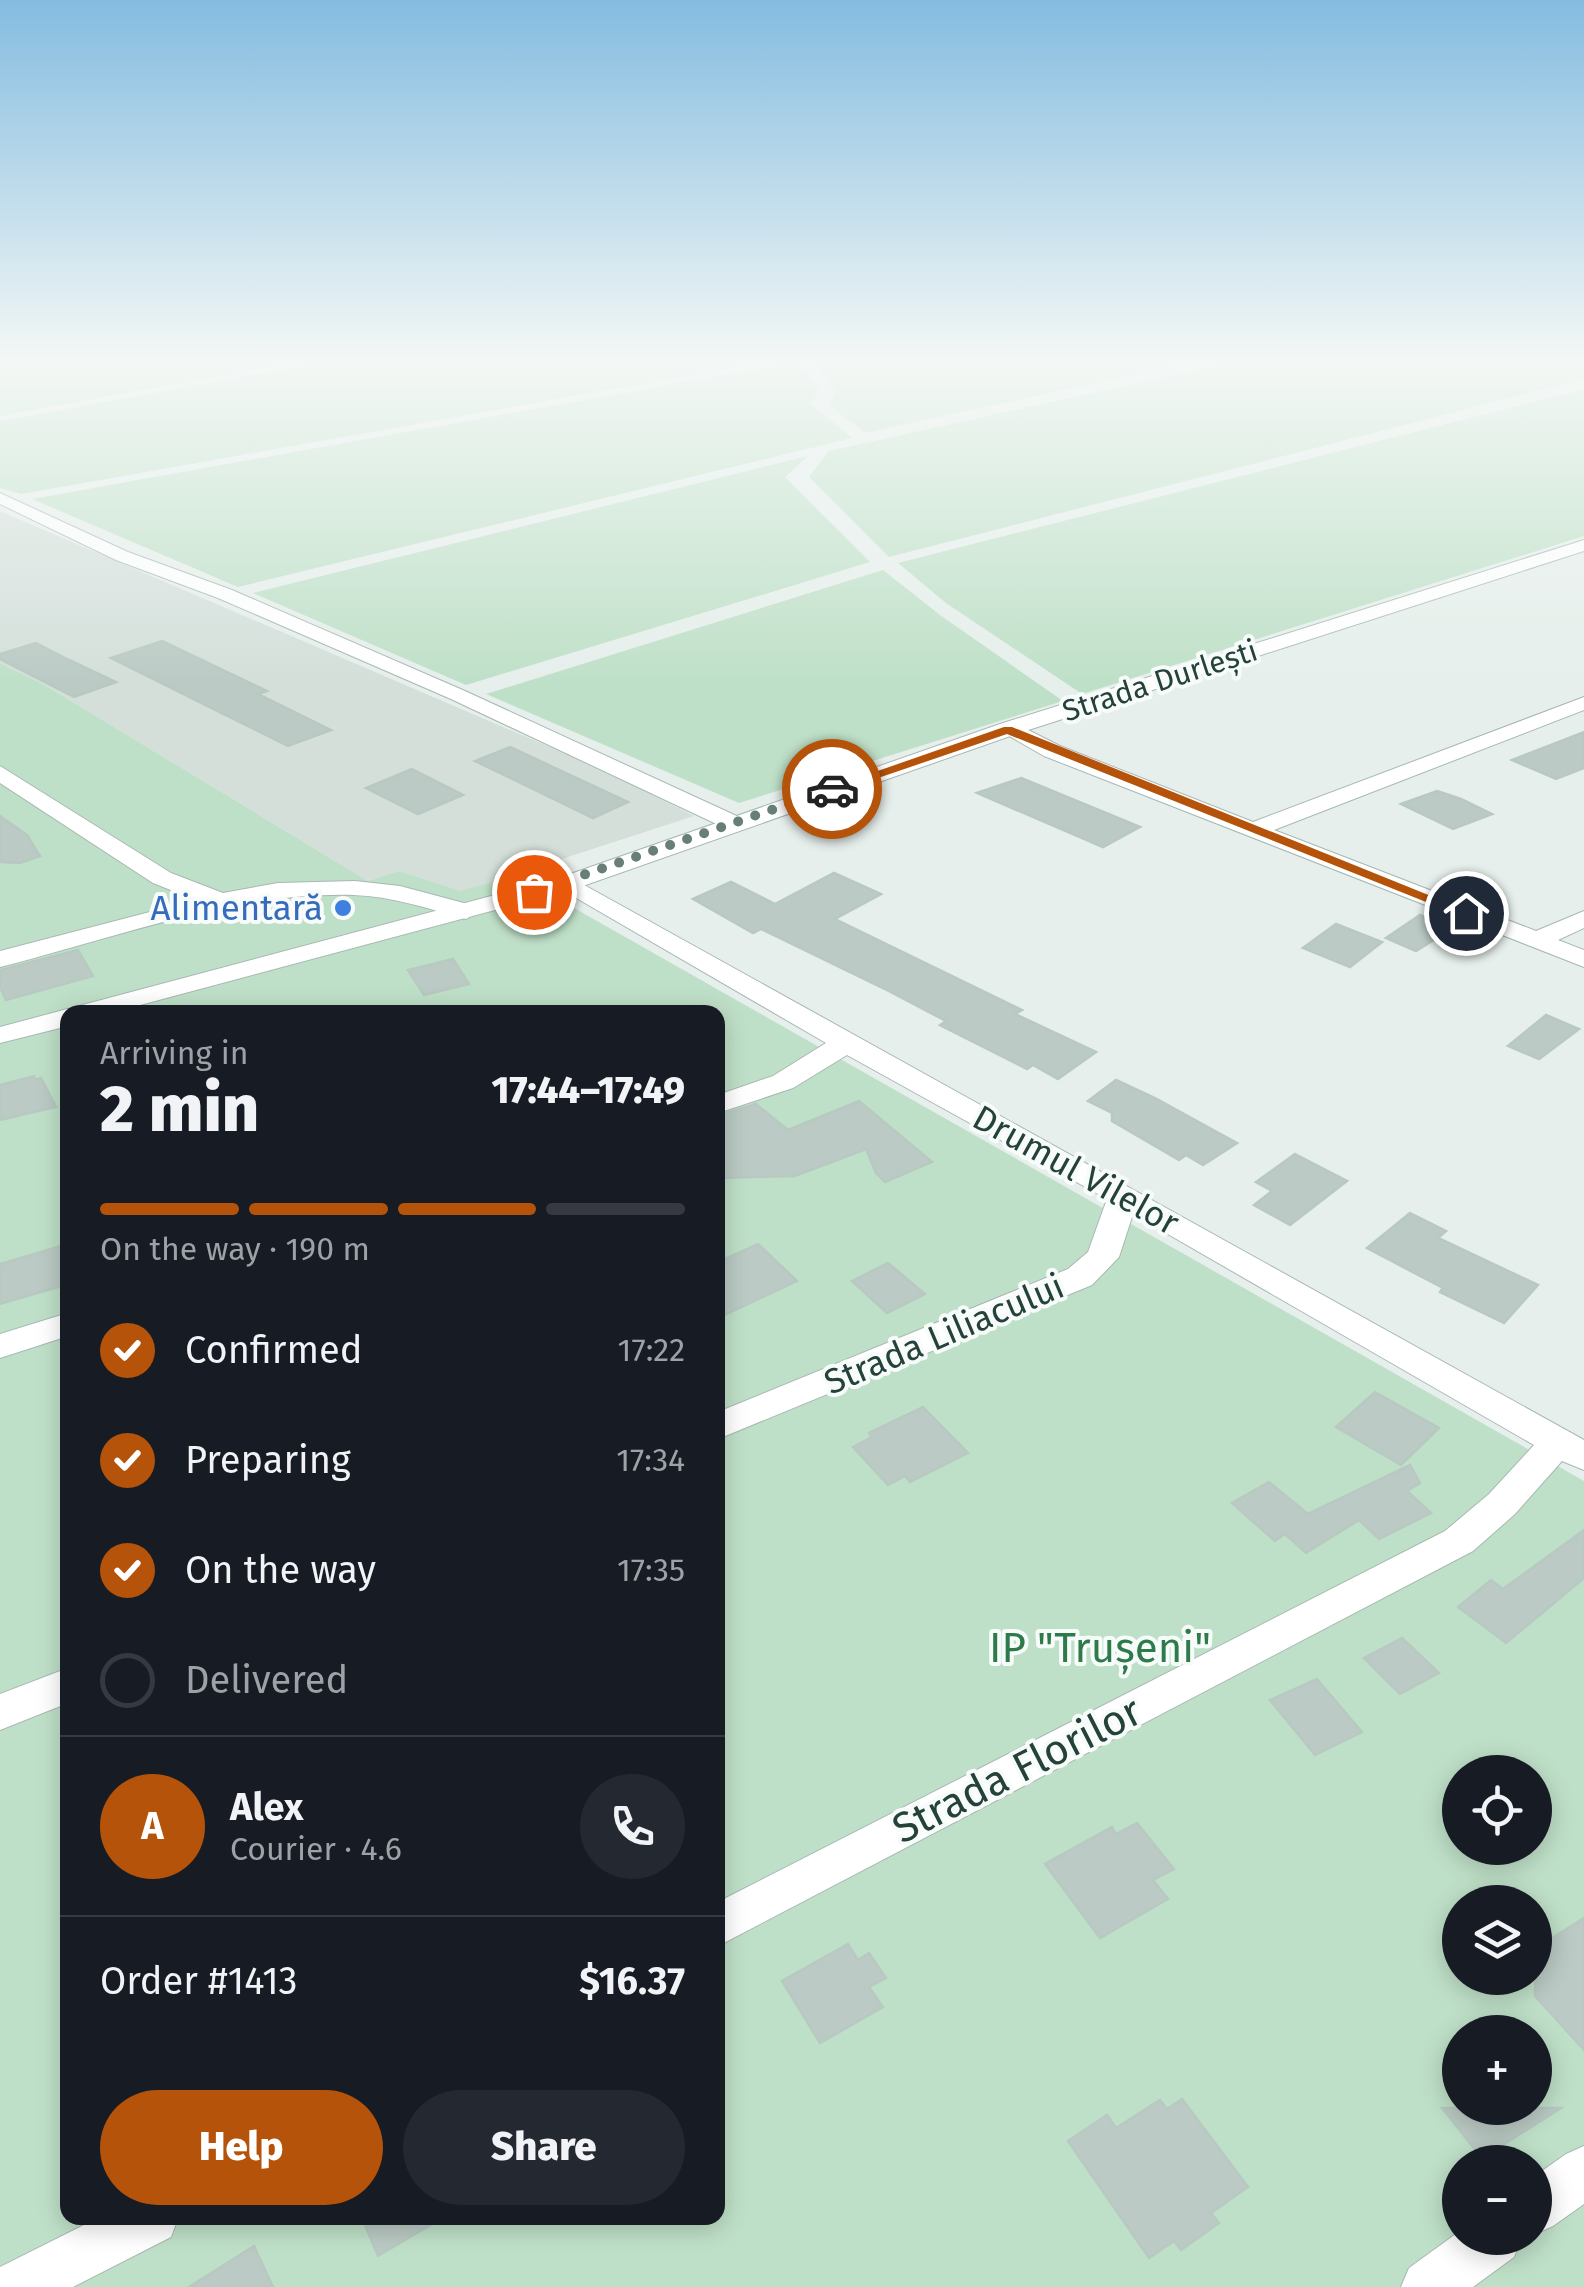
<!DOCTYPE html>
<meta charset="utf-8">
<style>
body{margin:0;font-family:"Fira Sans",sans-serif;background:#242831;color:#f1f3f6;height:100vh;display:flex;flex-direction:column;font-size:38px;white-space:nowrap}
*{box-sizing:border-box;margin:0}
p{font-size:32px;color:#9ea1a6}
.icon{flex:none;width:55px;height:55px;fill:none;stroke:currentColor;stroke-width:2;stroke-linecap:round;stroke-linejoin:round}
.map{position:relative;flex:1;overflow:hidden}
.details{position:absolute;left:60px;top:1005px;width:665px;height:1220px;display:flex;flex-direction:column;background:#171b24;border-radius:20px;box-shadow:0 5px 25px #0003}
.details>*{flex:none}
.tools{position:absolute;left:1442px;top:1755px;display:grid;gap:20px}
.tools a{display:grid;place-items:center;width:110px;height:110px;border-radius:50%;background:#171b24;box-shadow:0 5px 25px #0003;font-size:50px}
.pin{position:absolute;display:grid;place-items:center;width:85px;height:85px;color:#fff;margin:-42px;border:5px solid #fff;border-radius:50%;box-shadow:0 2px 10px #0007}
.courier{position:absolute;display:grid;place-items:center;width:100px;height:100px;margin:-50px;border:8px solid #b45309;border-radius:50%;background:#fff;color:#222;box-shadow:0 2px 12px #0007}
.summary em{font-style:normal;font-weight:800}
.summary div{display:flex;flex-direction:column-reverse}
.summary{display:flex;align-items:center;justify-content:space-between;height:170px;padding:0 40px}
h1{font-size:65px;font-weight:800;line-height:75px}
.bar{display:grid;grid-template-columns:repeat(4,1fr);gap:15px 10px;align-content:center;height:120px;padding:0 40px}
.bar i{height:12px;border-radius:8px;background:#363941}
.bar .on{background:#b45309}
.bar p{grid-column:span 4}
.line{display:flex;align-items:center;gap:25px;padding:0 40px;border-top:2px solid #363941}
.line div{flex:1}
.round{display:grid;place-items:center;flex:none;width:105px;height:105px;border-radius:52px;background:#242831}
ol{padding:0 40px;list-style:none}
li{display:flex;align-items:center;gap:30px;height:110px}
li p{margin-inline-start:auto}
li .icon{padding:10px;border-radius:50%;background:#b45309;color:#fff;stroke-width:4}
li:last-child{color:#9ea1a6}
li i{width:55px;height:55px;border:5px solid #363941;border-radius:50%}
.primary-button{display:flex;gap:20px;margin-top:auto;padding:20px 40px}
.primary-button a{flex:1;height:115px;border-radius:60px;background:#b45309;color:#fff;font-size:40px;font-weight:800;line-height:115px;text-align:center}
.primary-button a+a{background:#242831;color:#f1f3f6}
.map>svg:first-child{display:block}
.built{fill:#d4dfda}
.green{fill:#bfe0c8;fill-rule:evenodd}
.building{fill:#bbcac4;stroke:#b8c9c2;stroke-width:2.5}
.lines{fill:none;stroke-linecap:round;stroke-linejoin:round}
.minor-casing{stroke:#a8b8b2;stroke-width:2}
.tertiary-casing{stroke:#a8b8b2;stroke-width:2}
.minor{fill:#fff;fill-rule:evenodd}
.tertiary{fill:#fff;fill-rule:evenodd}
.route{fill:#b45309}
.done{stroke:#687f78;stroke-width:10;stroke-dasharray:0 18}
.shop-dot{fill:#3f7fe0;stroke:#f7fbf9;stroke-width:4}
.labels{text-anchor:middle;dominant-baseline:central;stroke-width:8;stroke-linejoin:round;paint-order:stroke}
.far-street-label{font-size:30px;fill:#24423a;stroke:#f7fbf9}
.shop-label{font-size:35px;fill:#366cbe;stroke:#f7fbf9;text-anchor:end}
.street-label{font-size:35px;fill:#24423a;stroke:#f7fbf9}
.near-park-label{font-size:42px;fill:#2d7a4b;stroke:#f7fbf9}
.near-street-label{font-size:42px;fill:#24423a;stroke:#f7fbf9}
</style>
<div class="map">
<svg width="1584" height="2287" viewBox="0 0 1584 2287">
<rect width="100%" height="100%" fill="#e6efeb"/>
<!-- built -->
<path class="built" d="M0,511L608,772L694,816L460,892L399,871L368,881L43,684L0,663Z"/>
<!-- green -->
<g class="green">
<path d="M0,361H304L0,416Z"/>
<path d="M329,361H773L21,494L0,488V421Z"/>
<path d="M814,361H1199L865,433L830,406L835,392Z"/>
<path d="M1237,361H1584V379L889,557L809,477L829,451Z"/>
<path d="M796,362L821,388L811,404L852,438L238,587L32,499Z"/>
<path d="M1584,389V536L1082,694L946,603L898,563Z"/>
<path d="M808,456L785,477L870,562L466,685L253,593Z"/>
<path d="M883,570L940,615L1063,701L739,803L486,694Z"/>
<path d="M0,663L43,684L368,881L399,871L460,891L516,875L1584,1481V2287H0ZM68,1012H718V2218H68ZM1460,1772H1535V1848H1460ZM1460,1902H1535V1978H1460ZM1460,2032H1535V2108H1460ZM1460,2162H1535V2238H1460Z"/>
</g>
<!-- building -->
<g class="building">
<path d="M162,641L267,691L258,694L331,730L288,746L111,658Z"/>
<path d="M36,643L69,660L116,682L74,697L0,659V654Z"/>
<path d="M1584,732V768L1556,779L1512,760Z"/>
<path d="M510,747L628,802L593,818L475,761Z"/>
<path d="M412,769L463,795L418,814L366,788Z"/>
<path d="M1021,778L1140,827L1103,847L977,793Z"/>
<path d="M1437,791L1461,799L1492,814L1453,829L1401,804Z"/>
<path d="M0,816L27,835L40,856L20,863L0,862Z"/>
<path d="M834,873L881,894L835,919L1022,1010L1015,1014L1096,1052L1058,1079L1033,1065L1027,1069L940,1025L946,1021L883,988L761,929L753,933L693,899L731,882L775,904Z"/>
<path d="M1420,915L1451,929L1416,951L1386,938Z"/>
<path d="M1336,924L1382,942L1350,967L1303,948Z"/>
<path d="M78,950L93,976L6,1000L0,987V970Z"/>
<path d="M453,959L469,984L424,995L408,970Z"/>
<path d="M1546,1015L1579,1029L1539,1059L1508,1046Z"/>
<path d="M34,1076L35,1080L41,1078L56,1107L0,1120V1085Z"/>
<path d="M1116,1080L1155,1098L1237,1143L1203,1165L1186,1155L1179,1160L1112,1121V1113L1088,1101Z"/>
<path d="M859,1101L932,1162L885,1182L876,1173L866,1149L795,1176L718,1178V1116L756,1104L788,1130Z"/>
<path d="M1295,1154L1347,1181L1290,1225L1254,1205L1272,1191L1256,1182Z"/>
<path d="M1410,1213L1446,1231L1438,1238L1538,1285L1504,1323L1440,1292L1443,1288L1367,1248Z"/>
<path d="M68,1244V1284L0,1304V1264Z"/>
<path d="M758,1244L797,1281L718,1318V1262Z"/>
<path d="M888,1263L925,1294L887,1313L852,1281Z"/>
<path d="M1375,1392L1439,1428L1401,1465L1336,1427Z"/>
<path d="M923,1407L968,1453L910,1482L905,1476L888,1485L853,1447L872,1437L869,1433Z"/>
<path d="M1410,1465L1420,1483L1407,1491L1431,1513L1379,1539L1359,1520L1306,1553L1285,1534L1275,1541L1232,1503L1269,1482L1308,1514Z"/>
<path d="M1584,1530V1578L1506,1643L1458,1607L1491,1580L1503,1589Z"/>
<path d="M1402,1638L1439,1673L1400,1694L1364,1658Z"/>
<path d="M1317,1679L1362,1732L1315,1755L1270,1700Z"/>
<path d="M1137,1823L1174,1869L1153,1880L1168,1899L1100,1938L1045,1864L1112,1827L1116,1834Z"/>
<path d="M1584,1918V2050L1535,1996V1949Z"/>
<path d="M848,1944L858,1960L869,1953L886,1978L869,1987L883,2007L820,2043L782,1981Z"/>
<path d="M1182,2099L1248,2187L1211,2213L1219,2223L1181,2250L1174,2241L1149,2258L1068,2141L1107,2115L1116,2128L1160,2100L1167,2109Z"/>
<path d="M1442,2108H1561L1482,2158Z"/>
<path d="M362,2218H442L378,2256Z"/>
<path d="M254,2246L273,2287H189Z"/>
</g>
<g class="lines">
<defs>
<g id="minor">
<path d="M0,493L128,552L232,590L465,691L741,818L745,823L741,828H725L451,699L218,598L116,560L0,504Z"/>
<path d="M1584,697V710L1274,830L1536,931L1584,911V928L1558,940L1584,950V967L1044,756L997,729L1008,723L1016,724L1060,746L1253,822Z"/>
<path d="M0,766L171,873L223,893L278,883L355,881L400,886L475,906L479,911L466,919C429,909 392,896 353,895C232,892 116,938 0,967V951L196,900L153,883L0,783Z"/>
<path d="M568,876L1584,1440V1470L1562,1461L1515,1514L1473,1551L718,1946V1902L1445,1531L1489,1494L1534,1445L1133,1214L1119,1257L1092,1285L718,1439V1412L1068,1269L1088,1252L1107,1199L847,1055L793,1088L718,1113V1095L773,1076L826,1043L559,888L556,883L559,878Z"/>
<path d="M68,1313V1336L0,1358V1334Z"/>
<path d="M68,1668V1703L0,1730V1694Z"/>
<path d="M1584,2146V2204L1553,2226L1535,2234V2176L1566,2154Z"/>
<path d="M98,2218H178L171,2237L73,2287H0V2267Z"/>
<path d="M1460,2231V2238H1521L1514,2257L1473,2287H1401L1409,2268Z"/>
</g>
<path id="tertiary" d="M1584,540V551L1016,734L577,888L114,1012H68V1026L0,1043V1027L559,878L1000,724Z"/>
</defs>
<!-- minor casing -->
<use href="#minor" class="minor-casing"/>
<!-- tertiary casing -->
<use href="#tertiary" class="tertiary-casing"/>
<!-- minor -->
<use href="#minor" class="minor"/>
<!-- tertiary -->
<use href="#tertiary" class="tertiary"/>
</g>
<!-- sky -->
<linearGradient id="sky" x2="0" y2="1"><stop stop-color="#84bce0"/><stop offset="0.53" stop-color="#f4f8f6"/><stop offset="1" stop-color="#f4f8f6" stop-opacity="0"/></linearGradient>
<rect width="1584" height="682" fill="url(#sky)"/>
<!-- route -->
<path class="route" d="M1004,727H1012L1473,913L1461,916L1007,734L837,792L826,789Z"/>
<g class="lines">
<!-- done -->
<path class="done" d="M534,892L832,789"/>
</g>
<!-- markers -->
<circle class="shop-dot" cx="343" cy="908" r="10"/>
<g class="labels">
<!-- far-street labels -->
<g class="far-street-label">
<text transform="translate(1160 681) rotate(-18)">Strada Durlești</text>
</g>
<!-- shop labels -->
<g class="shop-label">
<text x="323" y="908">Alimentară</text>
</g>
<!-- street labels -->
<g class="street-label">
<text transform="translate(1076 1170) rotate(29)">Drumul Vilelor</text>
<text transform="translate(944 1334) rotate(-23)">Strada Liliacului</text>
</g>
<!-- near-park labels -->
<g class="near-park-label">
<text x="1100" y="1648">IP "Trușeni"</text>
</g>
<!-- near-street labels -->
<g class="near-street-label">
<text transform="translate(1017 1770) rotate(-27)">Strada Florilor</text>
</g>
</g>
</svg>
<div class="tools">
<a><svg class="icon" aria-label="locate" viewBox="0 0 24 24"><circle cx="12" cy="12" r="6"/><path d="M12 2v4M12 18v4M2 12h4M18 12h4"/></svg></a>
<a><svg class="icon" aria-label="layers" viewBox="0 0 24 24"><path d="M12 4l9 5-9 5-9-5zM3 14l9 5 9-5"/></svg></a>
<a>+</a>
<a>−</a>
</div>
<div class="pin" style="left:534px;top:892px;background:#ea580c"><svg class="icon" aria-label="bag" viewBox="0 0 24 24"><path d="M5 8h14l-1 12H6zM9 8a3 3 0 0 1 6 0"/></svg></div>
<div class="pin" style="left:1466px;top:913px;background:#1f2937"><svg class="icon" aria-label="home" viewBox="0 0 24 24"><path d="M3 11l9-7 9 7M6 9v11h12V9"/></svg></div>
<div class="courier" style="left:832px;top:789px"><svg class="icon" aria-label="car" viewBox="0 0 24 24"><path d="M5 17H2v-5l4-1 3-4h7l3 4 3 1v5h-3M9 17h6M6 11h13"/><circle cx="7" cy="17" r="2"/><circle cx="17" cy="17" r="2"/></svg></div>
<section class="details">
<div class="summary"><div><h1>2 min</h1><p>Arriving in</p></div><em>17:44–17:49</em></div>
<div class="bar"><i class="on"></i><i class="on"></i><i class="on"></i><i></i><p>On the way · 190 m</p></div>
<ol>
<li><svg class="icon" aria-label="check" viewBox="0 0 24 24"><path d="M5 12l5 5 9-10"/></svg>Confirmed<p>17:22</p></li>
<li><svg class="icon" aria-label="check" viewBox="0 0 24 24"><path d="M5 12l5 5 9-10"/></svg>Preparing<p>17:34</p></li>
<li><svg class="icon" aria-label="check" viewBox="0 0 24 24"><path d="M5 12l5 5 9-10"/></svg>On the way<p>17:35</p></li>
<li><i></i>Delivered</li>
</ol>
<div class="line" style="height:180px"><b class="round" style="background:#b45309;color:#fff">A</b><div><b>Alex</b><p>Courier · 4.6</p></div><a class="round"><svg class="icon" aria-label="phone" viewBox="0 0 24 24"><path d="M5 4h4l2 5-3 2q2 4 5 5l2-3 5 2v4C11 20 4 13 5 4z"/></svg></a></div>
<div class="line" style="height:130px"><div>Order #1413</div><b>$16.37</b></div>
<div class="primary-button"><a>Help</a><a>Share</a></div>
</section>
</div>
